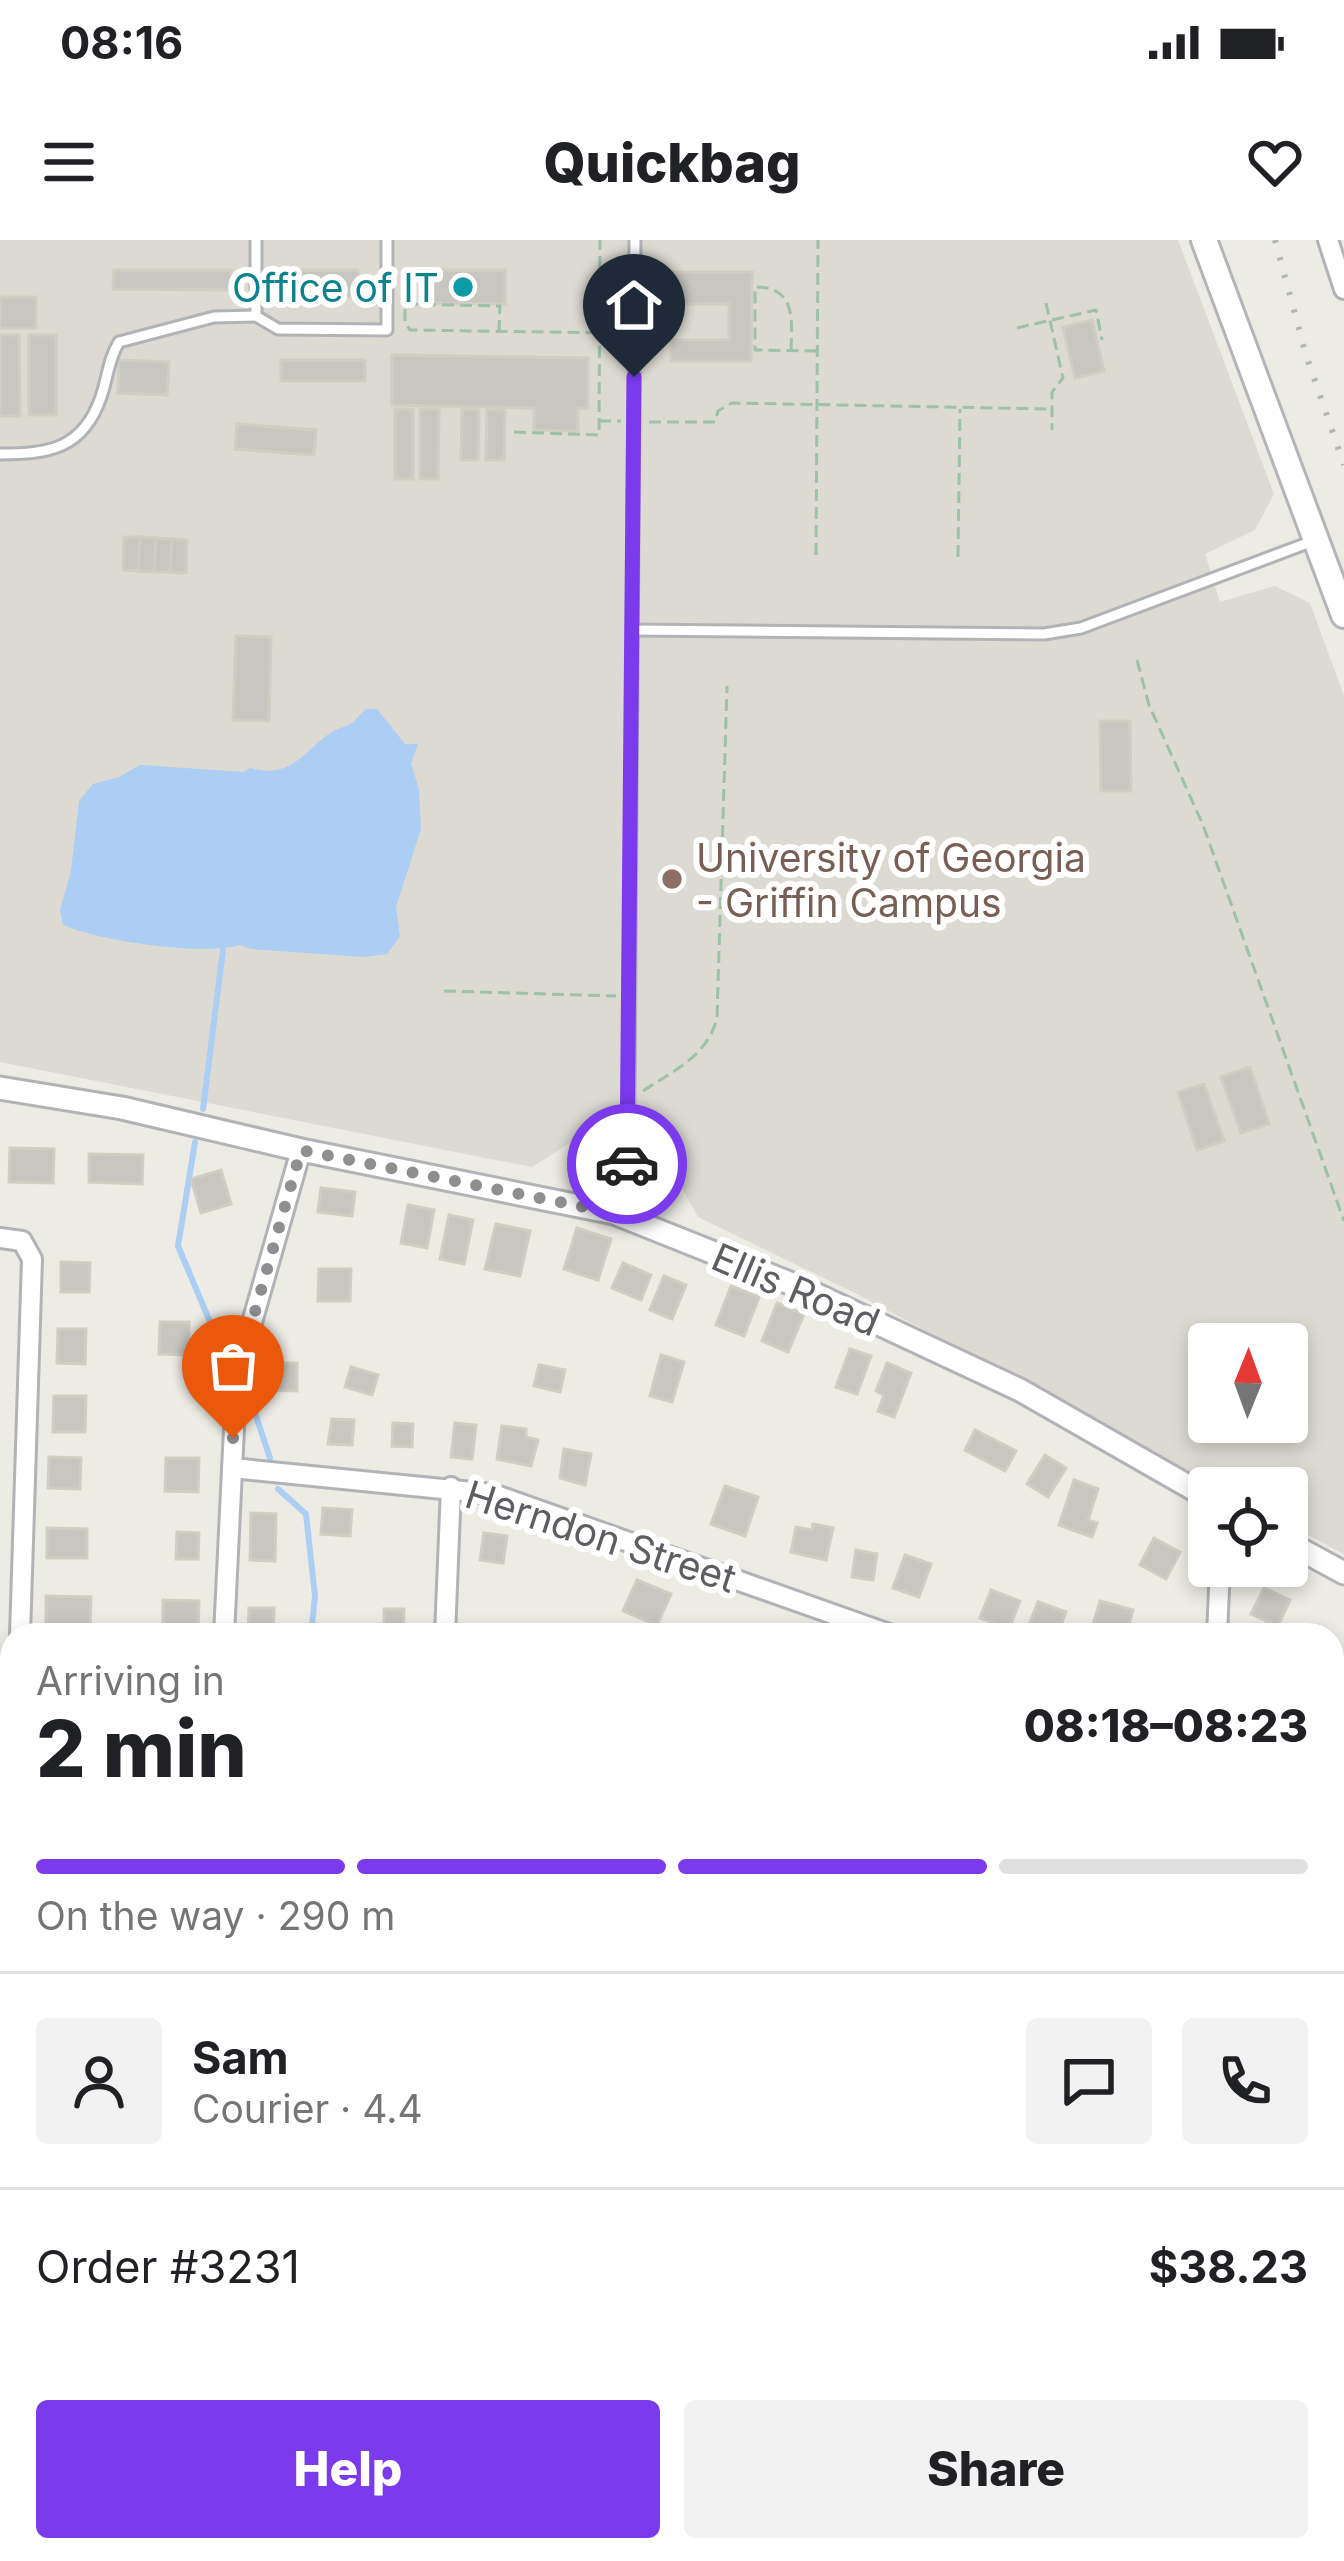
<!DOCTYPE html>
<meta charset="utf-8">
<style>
body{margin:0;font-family:Inter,sans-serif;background:#f2f2f2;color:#202124;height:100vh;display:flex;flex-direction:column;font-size:45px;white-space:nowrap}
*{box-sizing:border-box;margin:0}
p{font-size:39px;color:#757577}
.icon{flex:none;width:66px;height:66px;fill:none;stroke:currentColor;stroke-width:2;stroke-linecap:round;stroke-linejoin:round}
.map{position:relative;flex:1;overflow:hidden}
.sheet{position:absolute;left:0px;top:1383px;width:1344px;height:939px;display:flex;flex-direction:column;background:#fff;border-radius:36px 36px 0 0;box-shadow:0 6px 18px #0003}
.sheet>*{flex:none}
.needle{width:78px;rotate:1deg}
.controls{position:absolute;left:1188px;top:1083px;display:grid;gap:24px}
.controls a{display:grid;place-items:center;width:120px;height:120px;border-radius:12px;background:#fff;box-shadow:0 6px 18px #0003;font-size:60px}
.pin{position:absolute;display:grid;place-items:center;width:102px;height:102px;color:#fff;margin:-123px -51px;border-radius:50% 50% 50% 0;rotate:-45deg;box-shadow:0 0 12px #0007}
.pin .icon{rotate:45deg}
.courier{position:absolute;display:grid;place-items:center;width:120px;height:120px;margin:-60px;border:9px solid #7c3aed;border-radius:50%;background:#fff;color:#222;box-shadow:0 3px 15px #0007}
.head em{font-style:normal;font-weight:800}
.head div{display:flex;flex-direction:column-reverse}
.head{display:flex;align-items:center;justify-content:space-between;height:204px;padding:0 36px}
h1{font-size:78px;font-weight:800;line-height:90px}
.bar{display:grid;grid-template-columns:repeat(4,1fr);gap:18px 12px;align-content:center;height:144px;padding:0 36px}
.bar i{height:15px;border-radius:9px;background:#e0e0e0}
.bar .current{background:#7c3aed}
.bar p{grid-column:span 4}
.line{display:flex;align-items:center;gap:30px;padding:0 36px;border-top:3px solid #e0e0e0}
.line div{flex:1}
.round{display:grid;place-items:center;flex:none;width:126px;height:126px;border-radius:12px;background:#f2f2f2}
.button{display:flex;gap:24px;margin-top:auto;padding:24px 36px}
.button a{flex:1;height:138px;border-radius:12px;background:#7c3aed;color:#fff;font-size:48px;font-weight:800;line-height:138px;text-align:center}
.button a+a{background:#f2f2f2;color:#202124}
.status{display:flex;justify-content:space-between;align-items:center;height:84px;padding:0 60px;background:#fff;direction:ltr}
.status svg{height:33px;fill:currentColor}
header{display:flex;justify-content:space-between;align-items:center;height:156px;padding:0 36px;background:#fff;font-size:54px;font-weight:800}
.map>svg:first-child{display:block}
.commercial{fill:#f9f5dc}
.industrial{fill:#dbdad6}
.education{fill:#dcdad2;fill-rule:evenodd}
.water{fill:#accef4}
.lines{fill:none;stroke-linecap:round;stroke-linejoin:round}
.stream{stroke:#accef4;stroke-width:6}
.building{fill:#c8c6c0;stroke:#d0cdc3;stroke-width:3}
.service-casing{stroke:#b1b3b7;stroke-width:15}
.minor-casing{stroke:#b1b3b7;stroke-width:24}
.tertiary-casing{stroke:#b1b3b7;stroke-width:27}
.secondary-casing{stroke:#b3b5b9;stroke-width:30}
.path{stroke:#9dc1aa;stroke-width:3;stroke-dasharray:12 6;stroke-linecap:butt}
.service{stroke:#fff;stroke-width:9}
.minor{stroke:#fff;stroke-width:18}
.tertiary{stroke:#fff;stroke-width:21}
.secondary{stroke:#fff;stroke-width:24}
.rail{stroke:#b3b4b4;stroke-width:6;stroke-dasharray:3 15;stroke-linecap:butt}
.done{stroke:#8e8f90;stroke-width:12;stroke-dasharray:0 21.6}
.route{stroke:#7c3aed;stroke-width:15}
.culture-dot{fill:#0f9aa8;stroke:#fff;stroke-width:4.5}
.education-dot{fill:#8d6e63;stroke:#fff;stroke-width:4.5}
.labels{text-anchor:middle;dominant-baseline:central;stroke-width:12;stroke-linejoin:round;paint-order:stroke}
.culture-label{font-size:39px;fill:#0d838f;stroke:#fff;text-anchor:end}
.education-label{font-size:39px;fill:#785e54;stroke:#fff;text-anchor:start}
.street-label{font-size:39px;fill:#5c5e62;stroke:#fff}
</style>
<div class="status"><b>08:16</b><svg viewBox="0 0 49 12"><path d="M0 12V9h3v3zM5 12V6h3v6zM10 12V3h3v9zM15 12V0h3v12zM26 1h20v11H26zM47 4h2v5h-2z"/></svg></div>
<header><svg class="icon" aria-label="menu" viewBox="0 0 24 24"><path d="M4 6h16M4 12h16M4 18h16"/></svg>Quickbag<svg class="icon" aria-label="heart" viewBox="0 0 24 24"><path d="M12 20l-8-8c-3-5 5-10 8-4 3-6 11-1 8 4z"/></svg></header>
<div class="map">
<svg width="1344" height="2321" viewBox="0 0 1344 2321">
<rect width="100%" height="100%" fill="#ecebe4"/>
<!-- commercial -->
<path class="commercial" d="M1344,1680V2052L1332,2053V1681Z"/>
<!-- industrial -->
<path class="industrial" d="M0,2012H12V2310H798V2321H0Z"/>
<!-- education -->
<path class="education" d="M0,0H1178L1274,254L1255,290L1205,314L1220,362L1275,346L1310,363L1344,456V1314L1287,1284V1248H1220L857,1054L698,977L650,890L600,884L532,927L0,822ZM1209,1104H1287V1182H1209Z"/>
<!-- water -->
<path class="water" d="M366,469H377L405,504H418L411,523L419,550L421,589L396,667L400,696L387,714L364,717L251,709L240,705C203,716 99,701 63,685L60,670L71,631L79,561L93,544L119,537L140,525L244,532L250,528C288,538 299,518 326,496C334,489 343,488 352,483C357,479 361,473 366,469Z"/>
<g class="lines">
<!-- stream -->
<g class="stream">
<path d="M203,869L223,710"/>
<path d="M195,902L178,1006L221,1108L236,1129"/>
<path d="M246,1146L270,1218"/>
<path d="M278,1249L306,1274L315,1356L311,1395"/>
<path d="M0,1940L12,1931"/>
<path d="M0,2070L12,2074"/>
<path d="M1332,2293L1344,2289"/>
<path d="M373,2310L389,2321"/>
</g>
</g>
<!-- building -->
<g class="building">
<path d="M114,30H231L230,50L113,49Z"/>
<rect x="273" y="30" width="85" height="27"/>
<path d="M421,30H505V64L421,63Z"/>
<path d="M663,32H752L751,121H671V100H729V64H663Z"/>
<rect x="0" y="57" width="36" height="31"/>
<path d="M1092,80L1104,131L1075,138L1063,87Z"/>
<path d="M0,95H19L20,176H0Z"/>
<rect x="29" y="95" width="27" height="80"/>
<path d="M392,115L588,118V168H578V191L534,190V168L392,165Z"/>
<path d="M119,120L169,122L167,155L118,153Z"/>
<rect x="281" y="120" width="84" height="21"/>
<rect x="395" y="169" width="18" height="70"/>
<path d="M420,169H439L438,239H420Z"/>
<path d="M462,169L479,170L478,220H461Z"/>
<path d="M487,170H505L504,220H486Z"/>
<path d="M237,184L316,190L314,215L235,209Z"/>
<path d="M124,297H140L138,331L123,330Z"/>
<path d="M140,297L156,298L154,332L138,331Z"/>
<path d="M156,298L172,299L170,332H154Z"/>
<path d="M172,299L187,300L186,333L170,332Z"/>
<path d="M236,396L271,397L269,481L233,480Z"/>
<path d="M1100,481H1130L1131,551H1101Z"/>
<path d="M1250,827L1269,884L1241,893L1221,837Z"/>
<path d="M1204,844L1224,901L1197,910L1178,852Z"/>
<path d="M10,908L54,909L53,943L9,942Z"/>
<path d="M89,914L143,915L142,944L89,942Z"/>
<path d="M221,930L231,964L201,973L191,939Z"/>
<path d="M321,948L355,952L352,976L318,972Z"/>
<path d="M408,965L434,970L427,1008L401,1003Z"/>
<path d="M449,975L473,980L464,1024L440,1019Z"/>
<path d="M496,984L530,991L520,1036L485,1029Z"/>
<path d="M577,988L611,999L598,1040L564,1029Z"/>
<path d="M61,1022L90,1023L89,1052H61Z"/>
<path d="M623,1023L651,1035L641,1060L612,1048Z"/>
<path d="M319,1029H351L350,1061H318Z"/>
<path d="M664,1036L686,1045L672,1079L650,1070Z"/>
<path d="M731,1046L759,1057L744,1096L716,1085Z"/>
<path d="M777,1063L804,1074L788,1112L762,1101Z"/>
<path d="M160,1082H189L188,1115L159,1114Z"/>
<path d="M58,1089H86L85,1124L57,1123Z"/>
<path d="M850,1109L871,1116L857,1154L836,1147Z"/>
<path d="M661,1115L684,1122L672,1162L650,1156Z"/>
<path d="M267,1123H297V1151L266,1150Z"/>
<path d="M887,1123L911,1133L894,1177L878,1171L884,1155L876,1151Z"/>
<path d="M539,1125L565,1130L560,1152L534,1146Z"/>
<path d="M351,1127L378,1135L372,1155L345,1147Z"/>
<path d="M54,1156H86L85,1192H53Z"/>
<path d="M332,1179L354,1180L352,1205L328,1204Z"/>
<path d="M393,1183L413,1184L412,1207L392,1206Z"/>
<path d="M455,1183L476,1185L472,1219L451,1217Z"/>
<path d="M502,1186L526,1189V1197L538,1200L531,1226L497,1219Z"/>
<path d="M975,1190L1016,1211L1005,1231L965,1210Z"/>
<path d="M564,1209L591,1214L585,1245L560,1238Z"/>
<path d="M1045,1215L1066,1228L1048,1257L1027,1244Z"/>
<path d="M49,1217L81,1218L80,1249L48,1248Z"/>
<path d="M166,1218H199L198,1252L165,1251Z"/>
<path d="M1074,1240L1098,1249L1088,1280L1097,1283L1092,1297L1059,1285Z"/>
<path d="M725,1246L758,1257L745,1296L711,1284Z"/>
<path d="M323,1268L352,1270L350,1296L321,1294Z"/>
<path d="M251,1273L276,1274L275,1321L250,1320Z"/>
<path d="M813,1284L833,1288L826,1320L791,1312L796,1287L812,1290Z"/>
<path d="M47,1288L87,1289V1318H47Z"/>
<path d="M177,1292L199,1293L198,1319H176Z"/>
<path d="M484,1293L507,1296L503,1323L480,1320Z"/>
<path d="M1154,1298L1180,1312L1166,1339L1140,1325Z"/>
<path d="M856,1310L877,1314L873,1340L852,1337Z"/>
<path d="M905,1315L931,1324L919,1357L893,1348Z"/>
<path d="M637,1340L671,1354L657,1385L623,1371Z"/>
<path d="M1264,1348L1290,1360L1278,1386L1251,1374Z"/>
<path d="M991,1350L1020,1361L1009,1389L980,1378Z"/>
<path d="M46,1356L91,1357L90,1386H46Z"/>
<path d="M163,1360L199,1361L198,1389L163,1388Z"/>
<path d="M1100,1361L1133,1370L1126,1395L1092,1388Z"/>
<path d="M1038,1362L1066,1372L1057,1395H1025Z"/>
<path d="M249,1368H274L273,1395H248Z"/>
<path d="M384,1369H404L403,1395H384Z"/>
<rect x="1332" y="1708" width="12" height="43"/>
<path d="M173,2310H283L292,2321H182Z"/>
</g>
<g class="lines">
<defs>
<g id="service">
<path d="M256,0V76L278,89L387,90V0"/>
<path d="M0,214C49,214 83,209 101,157C108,137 108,120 119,102L214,77L256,76"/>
<path d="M633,390L1044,394L1081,388L1313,301"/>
<path d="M614,973L627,930L629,865L635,0"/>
<path d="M111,2310L118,2321"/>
<path d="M454,2321L465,2310"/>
</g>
<g id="minor">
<path d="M1328,0L1344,49"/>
<path d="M0,998L22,1001L32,1019L20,1395"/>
<path d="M232,1228L493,1254L892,1395"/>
<path d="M224,1395L235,1168L245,1107L301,910"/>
<path d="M445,1395L451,1247"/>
<path d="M1217,1395L1220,1326"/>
<path d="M12,1650L8,1738L12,1756"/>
<path d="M1332,1666H1344"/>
<path d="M0,2012L12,2013"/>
<path d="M1332,2072L1344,2073"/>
<path d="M1173,2321L1174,2310"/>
</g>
<g id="tertiary">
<path d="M0,848L122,868L301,910L614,973L802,1048L1020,1150L1209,1258"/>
<path d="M1287,1302L1344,1333"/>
</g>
<path id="secondary" d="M1204,0L1344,375"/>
</defs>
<!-- service casing -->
<use href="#service" class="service-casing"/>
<!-- minor casing -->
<use href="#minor" class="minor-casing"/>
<!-- tertiary casing -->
<use href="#tertiary" class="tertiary-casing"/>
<!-- secondary casing -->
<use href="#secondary" class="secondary-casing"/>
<!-- path -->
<g class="path">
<path d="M1046,63L1063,138L1052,152V190"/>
<path d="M1017,88L1096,70L1102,100"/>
<path d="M499,92L500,66L405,64V82L410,90L619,93"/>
<path d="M791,110C792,79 796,47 755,47V110L816,111"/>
<path d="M599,181H621"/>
<path d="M649,182H715L718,171L732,163L1052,169"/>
<path d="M514,192L599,195L600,0"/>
<path d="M816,315L818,0"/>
<path d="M958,317L960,169"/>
<path d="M1137,420L1149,465L1203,585L1344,981"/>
<path d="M444,751L616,756"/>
<path d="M643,851C674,830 707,817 717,778L727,446"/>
</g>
<!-- service -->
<use href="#service" class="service"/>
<!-- minor -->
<use href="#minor" class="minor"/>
<!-- tertiary -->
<use href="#tertiary" class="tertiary"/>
<!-- secondary -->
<use href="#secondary" class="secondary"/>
<!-- rail -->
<path class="rail" d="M1275,0L1306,115L1344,225"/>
</g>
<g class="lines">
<!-- done -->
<path class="done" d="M233,1198L245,1107L301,910L614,973L627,924"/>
<!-- route -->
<path class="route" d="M627,924L634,137"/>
</g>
<!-- markers -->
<circle class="culture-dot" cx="463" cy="47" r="12"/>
<circle class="education-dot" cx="672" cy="639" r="12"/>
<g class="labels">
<!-- culture labels -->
<g class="culture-label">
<text x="439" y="47">Office of IT</text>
</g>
<!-- education labels -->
<g class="education-label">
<text x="696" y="617">University of Georgia<tspan x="696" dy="45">- Griffin Campus</tspan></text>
</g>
<!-- street labels -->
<g class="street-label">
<text transform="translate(796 1049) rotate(23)">Ellis Road</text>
<text transform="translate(601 1296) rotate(18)">Herndon Street</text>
</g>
</g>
</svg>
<div class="controls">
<a><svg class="needle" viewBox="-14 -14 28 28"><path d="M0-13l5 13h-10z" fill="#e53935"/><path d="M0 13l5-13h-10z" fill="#757577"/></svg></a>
<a><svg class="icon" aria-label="locate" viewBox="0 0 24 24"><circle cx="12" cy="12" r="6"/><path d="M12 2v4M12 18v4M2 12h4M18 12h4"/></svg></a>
</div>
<div class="pin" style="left:233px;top:1198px;background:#ea580c"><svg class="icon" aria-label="bag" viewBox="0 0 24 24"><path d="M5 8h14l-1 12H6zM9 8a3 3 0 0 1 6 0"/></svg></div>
<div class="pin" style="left:634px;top:137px;background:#1f2937"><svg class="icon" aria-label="home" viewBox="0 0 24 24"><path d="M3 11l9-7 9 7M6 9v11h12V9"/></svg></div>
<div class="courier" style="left:627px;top:924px"><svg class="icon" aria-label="car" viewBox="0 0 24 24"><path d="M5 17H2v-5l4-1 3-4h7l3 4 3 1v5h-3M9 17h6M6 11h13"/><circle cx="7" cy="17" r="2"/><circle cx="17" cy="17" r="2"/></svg></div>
<section class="sheet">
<div class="head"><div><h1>2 min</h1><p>Arriving in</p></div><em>08:18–08:23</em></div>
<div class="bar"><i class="current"></i><i class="current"></i><i class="current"></i><i></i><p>On the way · 290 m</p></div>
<div class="line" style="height:216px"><a class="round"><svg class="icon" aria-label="person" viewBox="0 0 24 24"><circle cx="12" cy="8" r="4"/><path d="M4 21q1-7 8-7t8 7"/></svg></a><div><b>Sam</b><p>Courier · 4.4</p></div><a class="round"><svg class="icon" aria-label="chat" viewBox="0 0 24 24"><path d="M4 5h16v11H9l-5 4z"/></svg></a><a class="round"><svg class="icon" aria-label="phone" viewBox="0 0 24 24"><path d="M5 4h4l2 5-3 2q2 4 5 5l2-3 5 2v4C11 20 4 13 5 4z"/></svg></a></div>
<div class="line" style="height:156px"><div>Order #3231</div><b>$38.23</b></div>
<div class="button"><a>Help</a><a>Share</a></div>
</section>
</div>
